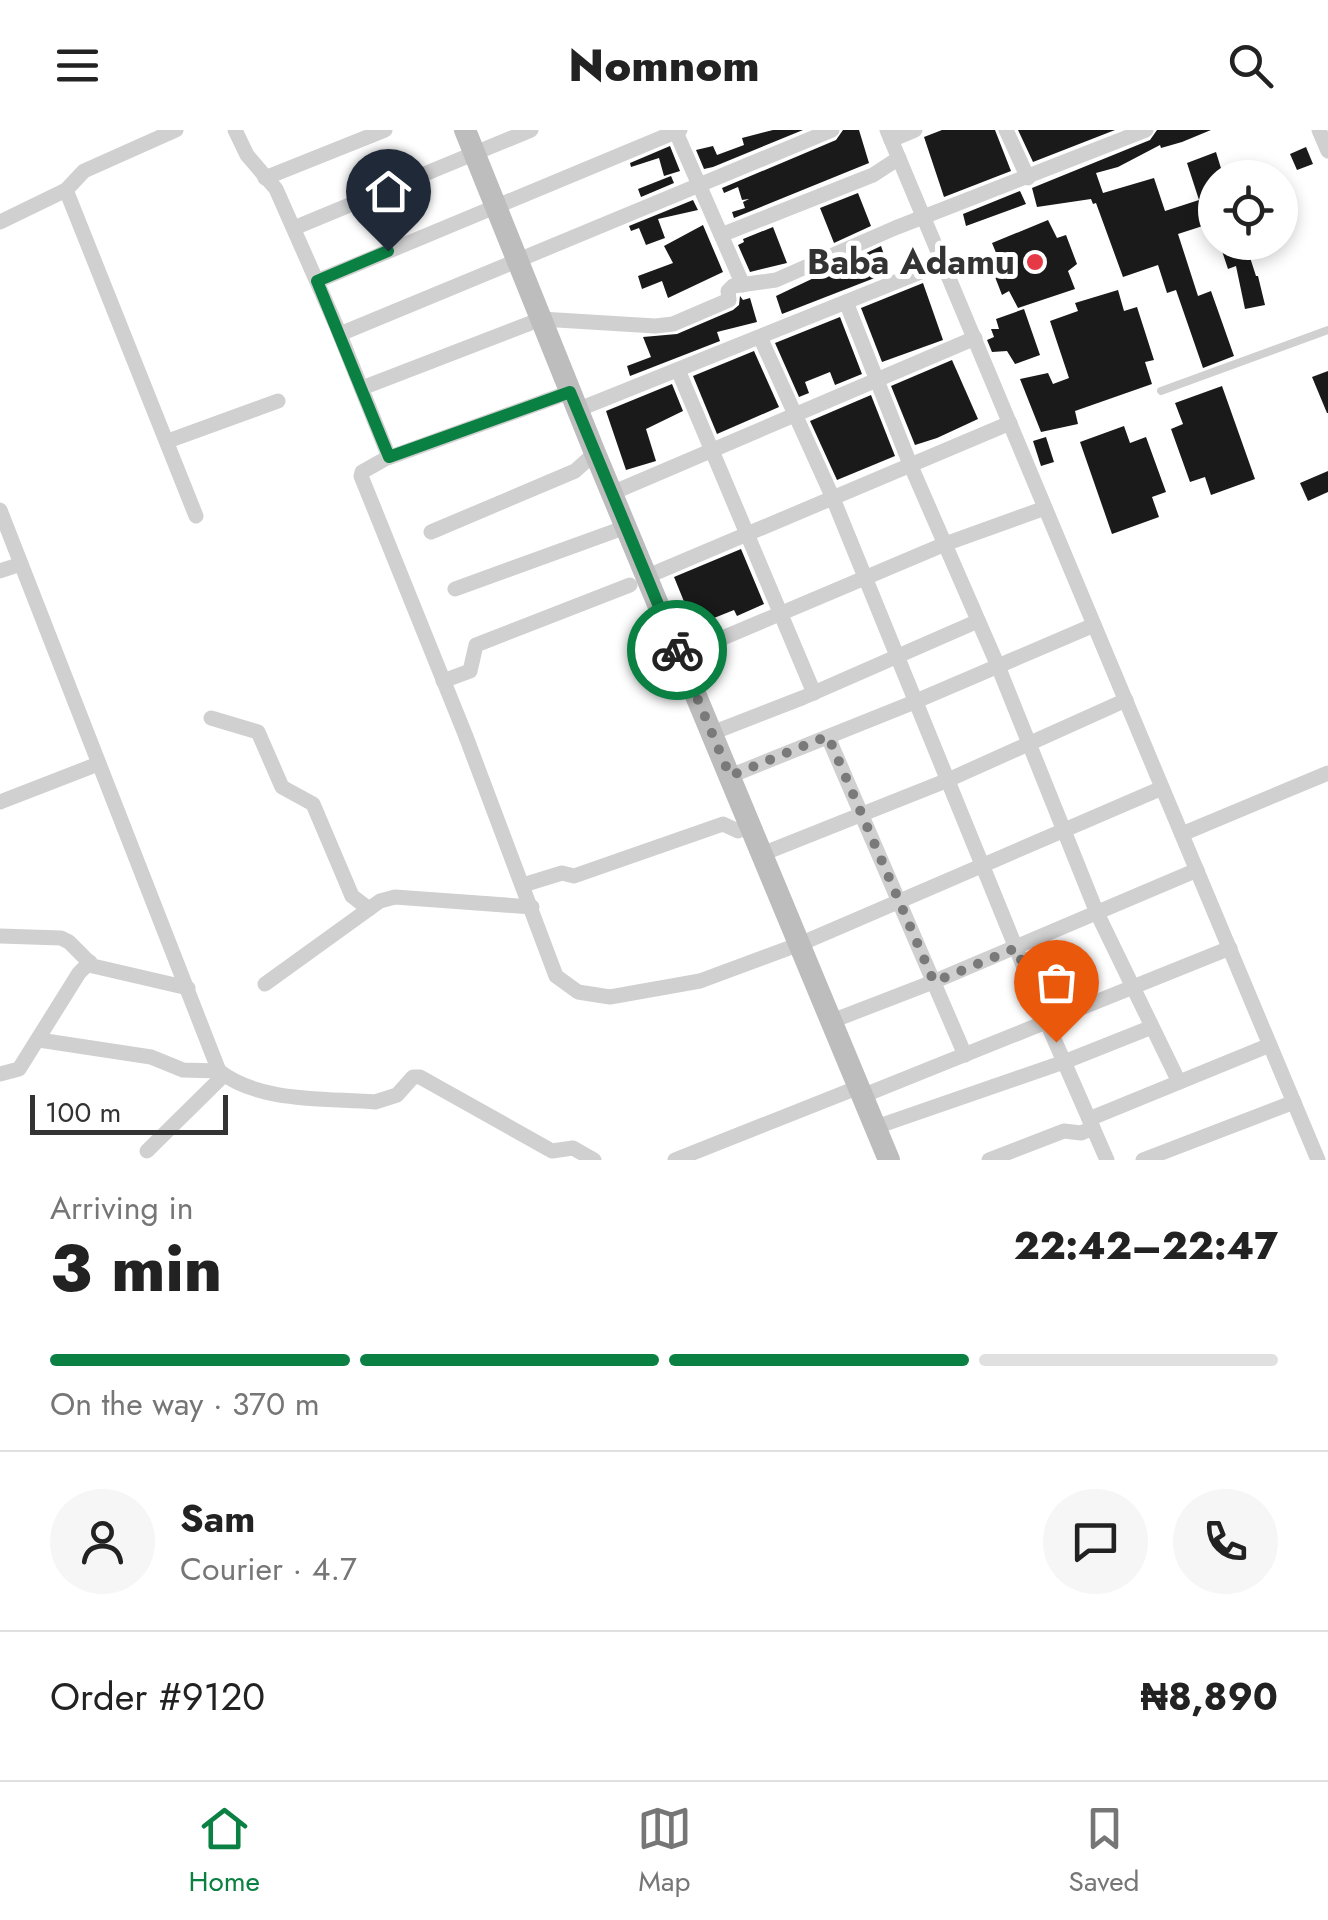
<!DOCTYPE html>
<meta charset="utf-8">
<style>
body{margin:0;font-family:Jost,sans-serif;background:#f6f6f6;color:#222;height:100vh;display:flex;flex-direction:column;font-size:38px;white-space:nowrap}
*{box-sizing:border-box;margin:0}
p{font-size:32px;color:#767676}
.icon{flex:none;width:55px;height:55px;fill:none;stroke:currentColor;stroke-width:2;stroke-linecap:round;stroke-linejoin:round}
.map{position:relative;height:1030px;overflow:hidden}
.side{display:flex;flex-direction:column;background:#fff;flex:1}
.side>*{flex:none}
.controls{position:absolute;left:1198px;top:30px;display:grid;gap:20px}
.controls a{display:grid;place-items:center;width:100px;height:100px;border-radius:50%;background:#fff;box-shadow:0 5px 15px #0003;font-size:50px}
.scale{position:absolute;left:30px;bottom:25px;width:198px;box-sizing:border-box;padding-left:10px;border:5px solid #333;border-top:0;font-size:28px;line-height:35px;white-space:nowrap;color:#333;-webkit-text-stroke:8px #fff;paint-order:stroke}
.pin{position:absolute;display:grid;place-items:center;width:85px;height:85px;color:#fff;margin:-102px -42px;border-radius:50% 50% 50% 0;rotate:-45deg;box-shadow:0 0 10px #0007}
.pin .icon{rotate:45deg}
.courier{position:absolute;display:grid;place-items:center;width:100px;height:100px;margin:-50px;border:8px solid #0b8043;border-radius:50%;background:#fff;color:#222;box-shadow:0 2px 12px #0007}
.head em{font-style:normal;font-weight:800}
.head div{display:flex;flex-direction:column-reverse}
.head{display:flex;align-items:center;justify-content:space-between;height:170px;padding:0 50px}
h1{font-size:65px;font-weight:800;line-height:75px}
.bar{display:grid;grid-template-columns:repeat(4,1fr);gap:15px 10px;align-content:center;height:120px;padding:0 50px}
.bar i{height:12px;border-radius:8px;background:#e0e0e0}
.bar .selected{background:#0b8043}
.bar p{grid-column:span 4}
.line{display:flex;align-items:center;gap:25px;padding:0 50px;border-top:2px solid #e0e0e0}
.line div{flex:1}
.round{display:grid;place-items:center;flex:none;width:105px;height:105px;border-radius:52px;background:#f6f6f6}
header{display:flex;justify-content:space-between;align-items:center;height:130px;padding:0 50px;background:#fff;font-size:45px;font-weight:800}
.tab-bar{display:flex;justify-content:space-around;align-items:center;height:140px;border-top:2px solid #e0e0e0;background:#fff;font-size:28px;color:#767676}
.tab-bar a{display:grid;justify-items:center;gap:5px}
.tab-bar .selected{color:#0b8043}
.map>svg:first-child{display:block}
.building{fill:#1a1a1a}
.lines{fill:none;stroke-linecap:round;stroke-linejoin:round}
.lane{stroke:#d0d0d0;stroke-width:8}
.street{stroke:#d0d0d0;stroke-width:15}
.secondary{stroke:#bdbdbd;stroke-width:22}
.done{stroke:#7a7a7a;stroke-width:10;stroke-dasharray:0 18}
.route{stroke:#0b8043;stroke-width:12}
.poi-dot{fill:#e63946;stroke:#fff;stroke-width:4}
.labels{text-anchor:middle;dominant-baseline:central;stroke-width:10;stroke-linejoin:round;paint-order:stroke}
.poi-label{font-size:35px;font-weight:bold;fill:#333;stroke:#fff;text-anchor:end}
</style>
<header><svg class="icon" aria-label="menu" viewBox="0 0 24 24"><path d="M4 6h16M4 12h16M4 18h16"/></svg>Nomnom<svg class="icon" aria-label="search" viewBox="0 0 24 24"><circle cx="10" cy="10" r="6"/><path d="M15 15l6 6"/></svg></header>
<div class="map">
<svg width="1328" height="1030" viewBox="0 0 1328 1030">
<rect width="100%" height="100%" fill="#fff"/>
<!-- building -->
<g class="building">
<path d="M773,0H803L713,37L704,39L696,20L713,16L717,25L744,15L742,8Z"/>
<path d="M843,0H859L869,33L734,88L732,82L745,78L743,72L749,69L742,70L738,57L724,63L722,58L836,10Z"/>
<path d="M942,0H995L1011,41L944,67L924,7Z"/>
<path d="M1018,0H1115L1033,32Z"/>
<path d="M1157,0H1211L1182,12L1161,18L1160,15L1118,37L1096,43L1103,63L1154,48L1165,81L1199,70L1187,33L1216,22L1224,48H1215V92L1178,104L1198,166L1211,161L1234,226L1203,238L1176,160L1167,163L1158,135L1123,147L1096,73L1093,74L1091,69L1037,77L1032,58L1150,10Z"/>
<path d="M670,16L680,41L664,46L659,28L631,37L630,33Z"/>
<path d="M1306,17L1313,34L1297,40L1290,24Z"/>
<path d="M671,46L674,53L641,67L638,59Z"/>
<path d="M1020,61L1026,74L966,96L963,84Z"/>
<path d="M858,63L871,96L834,113L820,78Z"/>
<path d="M693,70L698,80L658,89L665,108L646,115L639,98L631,101L629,96Z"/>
<path d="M1048,90L1057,108L1066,105L1077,134L1068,141L1075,159L1018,178L1009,161L1002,165L990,134L999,130L992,113Z"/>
<path d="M703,95L723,142L668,168L662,151L642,159L638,146L673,133L664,116Z"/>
<path d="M773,97L787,133L750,142L738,115L744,112L743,109Z"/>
<path d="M1219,112H1245L1256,146H1258L1265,175L1245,179L1236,136L1228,139Z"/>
<path d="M881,116L890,142L782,184L776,166Z"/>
<path d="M923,153L943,210L882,232L861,178Z"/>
<path d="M1118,160L1124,181L1137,177L1154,230L1145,232L1152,254L1075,281L1078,294L1041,302L1020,249L1048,243L1053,254L1069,248L1050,191L1078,181L1075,173Z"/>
<path d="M740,166L743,170L750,168L757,192L717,202L720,211L630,246L627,236L651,227L643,207L677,204L733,180L739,175Z"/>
<path d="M1024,179L1040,225L1015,234L1007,221L992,222L987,210L994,207L991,199H999L996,189Z"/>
<path d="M840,187L862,244L835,255L830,242L805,252L809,263L799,267L775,213Z"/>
<path d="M754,221L779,277L717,304L693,246Z"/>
<path d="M952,230L978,289L937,308L915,315L891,256Z"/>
<path d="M1328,241V283H1327L1312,247Z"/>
<path d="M672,254L683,281L646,299L656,331L626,340L606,281Z"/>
<path d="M1222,256L1255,349L1211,365L1205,347L1190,352L1171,299L1183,294L1175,273Z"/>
<path d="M871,265L895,326L837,350L810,291Z"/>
<path d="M1124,296L1130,313L1146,307L1166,362L1152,367L1159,387L1112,404L1080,312Z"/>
<path d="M1046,307L1054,332L1041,336L1033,311Z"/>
<path d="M1328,341V362L1308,371L1300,353Z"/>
<path d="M741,419L764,474L737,486L734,480L694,496L674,447Z"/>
</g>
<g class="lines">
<!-- lane -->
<path class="lane" d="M1161,261L1328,200"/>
<!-- street -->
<g class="street">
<path d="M235,0L247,25L276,59L336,195L389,327"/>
<path d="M675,0L743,155"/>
<path d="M887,0L1318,1030"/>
<path d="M1006,0L1028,48"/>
<path d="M1319,0L1328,21"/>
<path d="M891,10L915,0"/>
<path d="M265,48L385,0"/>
<path d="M66,60L196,386"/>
<path d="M0,92L66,60L84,41L176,0"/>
<path d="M294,98L531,0"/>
<path d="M721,105L873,45L899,28"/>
<path d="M317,151L680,0"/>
<path d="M846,172L910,334L998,536L1097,783L1179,952"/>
<path d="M340,204L832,0"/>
<path d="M760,207L832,366L1040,877L1107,1030"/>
<path d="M678,240L814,563"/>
<path d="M362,258L541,189L655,196L673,194L729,170L728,161L733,156L776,150L895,98L1146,0"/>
<path d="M570,262L385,329L362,342L361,346L465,604L556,846L578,862L610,867L700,851L800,814L1162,658"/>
<path d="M577,280L943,133"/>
<path d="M168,311L278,271"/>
<path d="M612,363L975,208"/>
<path d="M0,380L219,941C260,973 326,968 375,972L397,965L413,947H420L552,1021L573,1018L594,1030"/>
<path d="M431,402L575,341L595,323"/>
<path d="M0,441L21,434"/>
<path d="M648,446L1010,293"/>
<path d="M455,459L626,397"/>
<path d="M680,526L945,414L1045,378"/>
<path d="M443,551L470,541L476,515L630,455"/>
<path d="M211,588L258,602L282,657L313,674L352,766L369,779"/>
<path d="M712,603L802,568L978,491"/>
<path d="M828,607L965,925"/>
<path d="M730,646L907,575L1094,495"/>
<path d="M0,672L98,634"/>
<path d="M1182,704L1328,643"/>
<path d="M762,724L948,650L1126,570"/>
<path d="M523,755L562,743L574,746L723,694L738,701L751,695"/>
<path d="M0,806L61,808L69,812L93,836L188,858"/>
<path d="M265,854L380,771L395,767L532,777"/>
<path d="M832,891L933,852L1197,740"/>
<path d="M39,910L151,927L183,940L219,941"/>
<path d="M0,944L19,939L79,843L90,832"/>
<path d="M862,966L1230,818"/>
<path d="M1089,989L1270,915"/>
<path d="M876,997L1064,932L1152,897"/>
<path d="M147,1021L224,945"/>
<path d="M675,1030L859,957"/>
<path d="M989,1030L1064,1001L1081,1003L1093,998"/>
<path d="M1143,1030L1294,972"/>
</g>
<!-- secondary -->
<path class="secondary" d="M465,0L595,323L889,1030"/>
</g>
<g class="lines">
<!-- done -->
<path class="done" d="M677,520L730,646L828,606L934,852L1016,818L1056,912"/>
<!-- route -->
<path class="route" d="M388,121L317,151L389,327L570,262L677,520"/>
</g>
<!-- markers -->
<circle class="poi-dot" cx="1035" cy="132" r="10"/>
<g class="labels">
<!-- poi labels -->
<g class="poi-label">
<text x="1015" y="132">Baba Adamu</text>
</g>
</g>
</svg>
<div class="controls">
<a><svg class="icon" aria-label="locate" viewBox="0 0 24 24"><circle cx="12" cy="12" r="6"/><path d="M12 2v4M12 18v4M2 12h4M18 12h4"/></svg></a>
</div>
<div class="scale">100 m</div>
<div class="pin" style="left:1056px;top:912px;background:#ea580c"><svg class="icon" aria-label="bag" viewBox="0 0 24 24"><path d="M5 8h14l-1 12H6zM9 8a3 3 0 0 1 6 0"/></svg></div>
<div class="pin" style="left:388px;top:121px;background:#1f2937"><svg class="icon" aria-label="home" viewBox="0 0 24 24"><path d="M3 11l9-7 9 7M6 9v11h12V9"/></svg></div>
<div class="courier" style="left:677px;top:520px"><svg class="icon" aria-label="bike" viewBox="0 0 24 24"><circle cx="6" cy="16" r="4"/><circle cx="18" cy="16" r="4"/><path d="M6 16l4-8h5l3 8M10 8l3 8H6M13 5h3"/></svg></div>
</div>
<section class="side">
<div class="head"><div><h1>3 min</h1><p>Arriving in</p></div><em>22:42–22:47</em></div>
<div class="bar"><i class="selected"></i><i class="selected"></i><i class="selected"></i><i></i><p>On the way · 370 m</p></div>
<div class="line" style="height:180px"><a class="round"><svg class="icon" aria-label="person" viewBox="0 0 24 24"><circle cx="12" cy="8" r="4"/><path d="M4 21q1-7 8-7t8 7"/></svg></a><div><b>Sam</b><p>Courier · 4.7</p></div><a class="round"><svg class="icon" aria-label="chat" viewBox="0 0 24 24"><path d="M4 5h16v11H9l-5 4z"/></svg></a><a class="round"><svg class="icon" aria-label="phone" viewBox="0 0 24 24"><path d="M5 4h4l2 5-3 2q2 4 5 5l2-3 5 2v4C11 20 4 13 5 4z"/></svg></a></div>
<div class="line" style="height:130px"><div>Order #9120</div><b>₦8,890</b></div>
</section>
<nav class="tab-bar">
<a class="selected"><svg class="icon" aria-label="home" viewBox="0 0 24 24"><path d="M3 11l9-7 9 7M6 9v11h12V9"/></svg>Home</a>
<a><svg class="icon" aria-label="map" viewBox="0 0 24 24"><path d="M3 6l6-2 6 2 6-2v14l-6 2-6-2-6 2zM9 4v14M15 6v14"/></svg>Map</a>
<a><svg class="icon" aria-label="saved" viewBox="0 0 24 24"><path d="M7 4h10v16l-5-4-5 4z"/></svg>Saved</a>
</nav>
